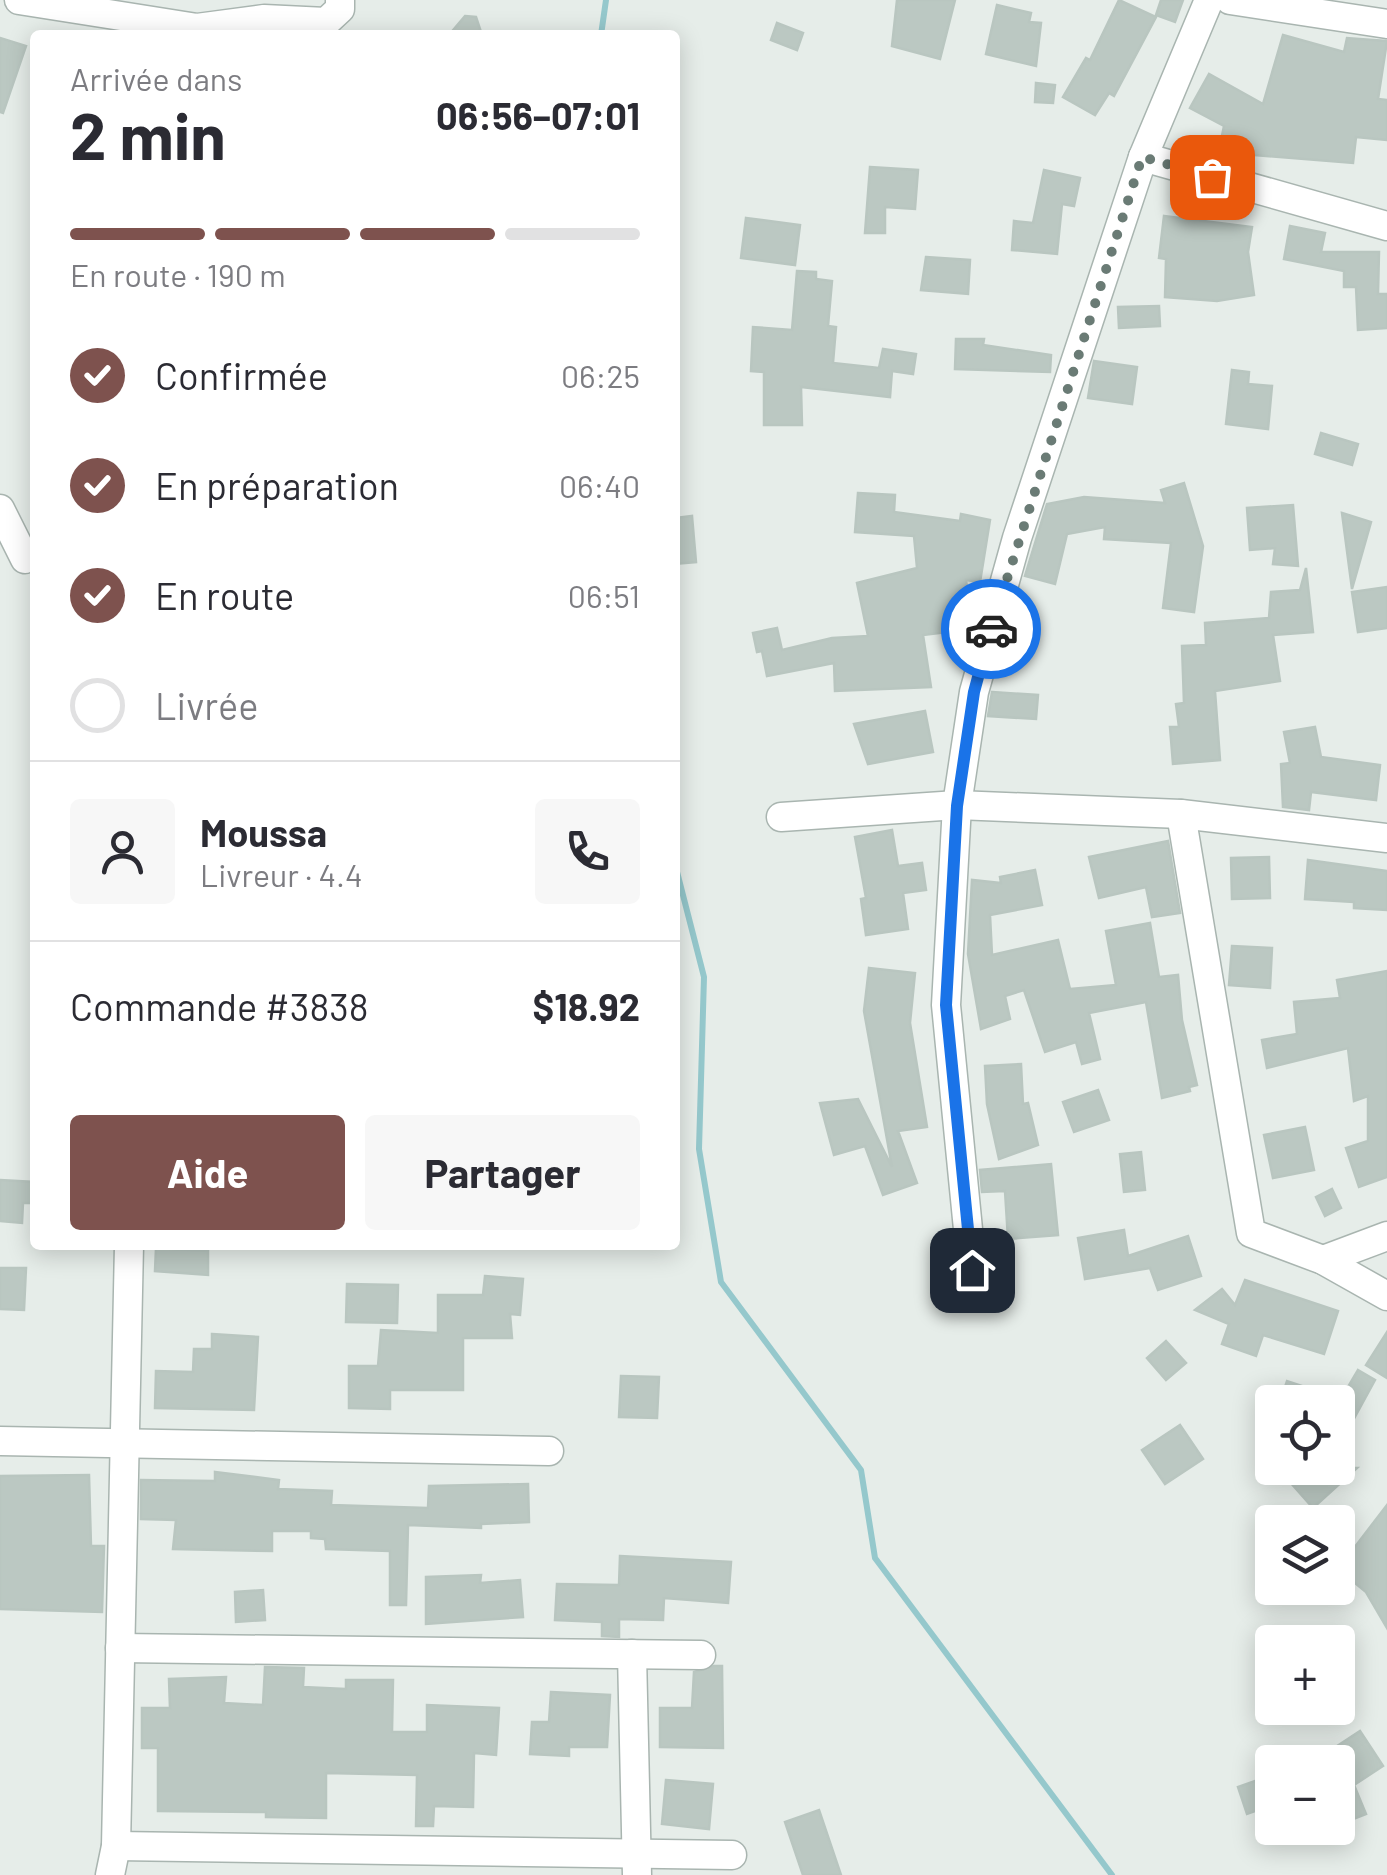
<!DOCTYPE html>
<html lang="fr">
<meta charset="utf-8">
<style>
body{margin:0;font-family:Barlow,sans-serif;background:#f7f7f7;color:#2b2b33;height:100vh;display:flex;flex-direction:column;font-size:38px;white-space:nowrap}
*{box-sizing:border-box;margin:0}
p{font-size:32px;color:#7c7c81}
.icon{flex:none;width:55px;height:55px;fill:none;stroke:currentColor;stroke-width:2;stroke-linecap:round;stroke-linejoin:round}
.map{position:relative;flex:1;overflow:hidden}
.side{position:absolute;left:30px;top:30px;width:650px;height:1220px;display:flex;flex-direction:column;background:#fff;border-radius:10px;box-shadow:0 5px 25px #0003}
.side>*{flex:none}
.controls{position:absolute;left:1255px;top:1385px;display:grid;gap:20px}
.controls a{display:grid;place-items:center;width:100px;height:100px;border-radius:10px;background:#fff;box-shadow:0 5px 25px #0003;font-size:50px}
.pin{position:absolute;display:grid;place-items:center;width:85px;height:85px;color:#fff;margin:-42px;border-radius:20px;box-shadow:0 5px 15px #0006}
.courier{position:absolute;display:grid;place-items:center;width:100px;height:100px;margin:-50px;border:8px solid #1a73e8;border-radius:50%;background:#fff;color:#222;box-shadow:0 2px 12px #0007}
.summary em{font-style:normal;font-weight:700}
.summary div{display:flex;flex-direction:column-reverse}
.summary{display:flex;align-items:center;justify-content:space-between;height:170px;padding:0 40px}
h1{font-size:65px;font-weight:700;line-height:75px}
.bar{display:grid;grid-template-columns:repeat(4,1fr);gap:15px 10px;align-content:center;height:120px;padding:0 40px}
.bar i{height:12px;border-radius:8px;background:#e1e1e2}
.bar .selected{background:#7e524e}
.bar p{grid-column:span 4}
.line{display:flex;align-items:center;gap:25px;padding:0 40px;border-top:2px solid #e1e1e2}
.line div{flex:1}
.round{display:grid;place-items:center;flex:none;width:105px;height:105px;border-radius:10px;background:#f7f7f7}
ol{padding:0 40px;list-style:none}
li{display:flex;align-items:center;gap:30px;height:110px}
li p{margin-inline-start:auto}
li .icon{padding:10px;border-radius:50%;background:#7e524e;color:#fff;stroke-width:4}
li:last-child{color:#7c7c81}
li i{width:55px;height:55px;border:5px solid #e1e1e2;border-radius:50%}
.button{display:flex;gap:20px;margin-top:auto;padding:20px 40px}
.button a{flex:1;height:115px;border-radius:10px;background:#7e524e;color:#fff;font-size:40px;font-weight:700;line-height:115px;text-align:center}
.button a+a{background:#f7f7f7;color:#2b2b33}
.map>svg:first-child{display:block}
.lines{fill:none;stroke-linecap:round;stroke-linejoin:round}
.stream{stroke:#95c8cc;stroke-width:6}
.building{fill:#bbc8c2;stroke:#b9c6c0;stroke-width:2.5}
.street-casing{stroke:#a9b5b0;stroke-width:31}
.street{stroke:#fff;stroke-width:28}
.done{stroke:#6a7b75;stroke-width:10;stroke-dasharray:0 18}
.route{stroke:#1a73e8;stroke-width:12}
</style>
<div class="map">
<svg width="1387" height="1875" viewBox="0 0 1387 1875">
<rect width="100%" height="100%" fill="#e6ede9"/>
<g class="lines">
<!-- stream -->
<g class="stream">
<path d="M601,35L606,0"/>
<path d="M675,864L704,977L699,1149L721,1282L861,1470L875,1558L1112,1875"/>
</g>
</g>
<!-- building -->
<g class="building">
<path d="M897,0H955L940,59L892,46Z"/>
<path d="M1119,0L1156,17L1114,96L1109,93L1095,115L1063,97L1086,58L1090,60Z"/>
<path d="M1161,0H1183L1175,22L1156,15Z"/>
<path d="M997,5L1031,13L1029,22L1041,23L1036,66L986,54Z"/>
<path d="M465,16L476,17L482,35H449Z"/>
<path d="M777,23L803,33L797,50L771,40Z"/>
<path d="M1283,35L1344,52L1347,38L1387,41L1378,99L1387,100V140L1356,137L1353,163L1242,154L1241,164L1217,160L1224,126L1190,108L1209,74L1263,104Z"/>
<path d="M0,38L26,46L3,113L0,112Z"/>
<path d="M1036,83L1055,85L1053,103L1035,102Z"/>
<path d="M870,167L918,170L915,209L885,207V233H865Z"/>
<path d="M1044,170L1080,178L1074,206L1062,204L1057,254L1012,250L1014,221L1033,223Z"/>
<path d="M1164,216L1252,227L1248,252L1254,295L1217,301L1165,297L1166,259L1159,258Z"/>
<path d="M746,218L800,225L795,265L741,258Z"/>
<path d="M1290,226L1325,233L1321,252H1379L1378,294H1387V328L1358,330L1356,287H1344V271L1284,259Z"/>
<path d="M926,257L970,260L968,294L921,290Z"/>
<path d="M797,271L816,272V279L832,281L828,326L836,327L833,363L879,368L883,349L916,354L913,374L892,371L890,397L801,387L802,425H764V372L751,371L753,327L792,330Z"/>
<path d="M1159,306L1160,326L1119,328L1118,307Z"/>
<path d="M956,339H984L983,345L1051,355L1050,372L955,369Z"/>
<path d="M1094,361L1137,367L1132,404L1088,398Z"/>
<path d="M1232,370L1249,372L1248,384L1272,386L1268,429L1226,424Z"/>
<path d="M1321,433L1358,444L1352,465L1315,454Z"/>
<path d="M1184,483L1203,546L1194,612L1163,608L1171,543L1104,539L1105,527L1067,534L1055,584L1025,576L1047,504L1084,497L1165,503L1161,490Z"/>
<path d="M858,493L895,495L894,512L960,521L961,514L990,520L980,582L966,580L972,629L923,635L931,687L835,691L834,663L767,676L762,651L757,652L753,633L777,628L782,650L832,638L868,636L857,583L917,568L914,536L855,532Z"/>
<path d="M1293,505L1298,566L1273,564L1275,548L1250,550L1247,508Z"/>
<path d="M1342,513L1371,522L1352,589Z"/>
<path d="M692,516L696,562L675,564V518Z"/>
<path d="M1306,568L1313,632L1273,635L1280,681L1215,691L1220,760L1173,764L1170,727H1179L1176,704L1184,703L1182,646L1206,645L1205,623L1269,618L1271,592L1300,590Z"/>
<path d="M1387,587V628L1358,632L1352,592Z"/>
<path d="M992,692L1038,695L1036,719L988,716Z"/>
<path d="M925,711L933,752L868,764L854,724Z"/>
<path d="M1315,727L1321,757L1380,765L1376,800L1311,792L1309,810L1283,807L1281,764L1290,763L1284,732Z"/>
<path d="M892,830L898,866L922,863L926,890L903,893L908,929L866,935L861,899L866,898L855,837Z"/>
<path d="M1168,841L1180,913L1152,917L1146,887L1099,898L1089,857Z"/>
<path d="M1269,857L1270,898L1232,899L1231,858Z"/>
<path d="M1308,860L1387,871V910L1354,908V902L1305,899Z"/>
<path d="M1035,870L1042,905L990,915L992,955L1058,940L1070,989L1116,985L1106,931L1150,923L1159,977L1178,975L1182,1020L1197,1085L1189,1087L1190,1091L1162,1098L1146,1002L1089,1013L1100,1059L1082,1064L1076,1042L1045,1052L1024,990L1005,996L1010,1019L981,1029L968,954L972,880L1001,883L1000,877Z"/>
<path d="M1232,946L1272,948L1270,988L1229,985Z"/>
<path d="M869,968L915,973L910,1023L927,1127L898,1131L917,1183L883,1195L865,1146L834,1155L820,1103L858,1099L892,1167L864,1011Z"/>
<path d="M1387,971V1177L1359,1187L1346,1148L1368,1141V1096L1354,1101L1348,1048L1267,1068L1262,1040L1297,1034L1294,1002L1340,998L1337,980Z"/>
<path d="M1021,1064L1023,1104L1028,1103L1038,1145L999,1159L987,1104L985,1066Z"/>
<path d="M1098,1090L1109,1120L1074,1132L1063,1102Z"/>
<path d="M1305,1127L1314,1170L1273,1178L1264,1135Z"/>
<path d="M1141,1152L1145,1190L1124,1192L1120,1154Z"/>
<path d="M1051,1164L1058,1235L1008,1239L1005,1191L982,1192L980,1170Z"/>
<path d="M0,1180L35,1182V1203H23L22,1223L0,1221Z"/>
<path d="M1332,1189L1341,1208L1325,1216L1316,1197Z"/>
<path d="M1124,1230L1128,1256L1188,1236L1201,1276L1158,1290L1150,1268L1085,1279L1078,1238Z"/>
<path d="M156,1248L208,1251V1275L155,1271Z"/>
<path d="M0,1268H26L24,1310L0,1309Z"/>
<path d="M485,1276L523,1279L520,1315L510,1314L512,1338H463V1390H390V1409L349,1408V1366H378L381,1330L438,1333V1295H483Z"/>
<path d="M1245,1280L1338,1311L1324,1354L1263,1335L1256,1356L1222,1344L1229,1324L1195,1310L1222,1289L1235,1305Z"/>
<path d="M347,1284L398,1285L397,1323L346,1322Z"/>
<path d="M1387,1332V1378L1366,1365Z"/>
<path d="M212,1334L258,1337L254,1410L155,1408L156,1371L193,1372L194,1349H212Z"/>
<path d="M1166,1341L1186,1363L1166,1380L1147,1358Z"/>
<path d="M1358,1370L1375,1380L1338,1448L1339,1402H1280L1287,1381L1341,1399Z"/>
<path d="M621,1376L659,1377L657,1418L619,1417Z"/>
<path d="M1180,1425L1203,1459L1165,1484L1142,1450Z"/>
<path d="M1300,1468H1357L1313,1508L1291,1483Z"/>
<path d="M215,1472L279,1480L278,1489L332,1491L331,1505L428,1508L429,1486L528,1484L529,1522L481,1524V1528L408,1525L406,1605H390V1551L326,1549L325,1539L311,1538V1531H272V1551L173,1549L176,1520L141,1519V1480L215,1481Z"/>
<path d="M89,1475L91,1546H104L102,1612L0,1609V1476Z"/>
<path d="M1387,1505V1628L1366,1592L1338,1569Z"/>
<path d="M620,1556L731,1562L728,1603L664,1598L663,1620L619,1619V1637L602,1636V1622L555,1620L557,1584L619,1585Z"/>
<path d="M481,1575L480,1583L520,1580L523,1617L426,1624V1577Z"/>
<path d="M263,1590L265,1620L236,1622L235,1592Z"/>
<path d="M714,1666H722L723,1748L660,1747V1708H692L694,1672Z"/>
<path d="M265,1667L304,1668L303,1687L346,1689V1680H393L392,1732H427V1705L499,1708L496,1755L474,1753L473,1807L434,1806L433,1826H416L417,1775L326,1773V1818L266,1817V1812L158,1811V1748H142V1708H170L169,1679L226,1677L224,1703L263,1705Z"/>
<path d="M551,1692L610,1695L607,1747H569V1756L530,1754L532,1722H549Z"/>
<path d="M1360,1731L1383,1766L1354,1785L1366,1814L1338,1825V1760L1331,1750Z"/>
<path d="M1272,1775V1805L1247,1814L1238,1787Z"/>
<path d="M666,1780L713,1784L709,1829L662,1824Z"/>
<path d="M819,1810L841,1875H803L785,1822Z"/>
</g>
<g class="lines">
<defs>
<g id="street">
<path d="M19,0L197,28L264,19L326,22L340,9V0"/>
<path d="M1230,0L1387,24"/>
<path d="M1143,157L1387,226"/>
<path d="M0,509L25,559"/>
<path d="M1181,814L1251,1233L1323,1260L1387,1296"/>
<path d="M781,817L957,805L1181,814L1387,838"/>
<path d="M1323,1260L1387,1236"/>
<path d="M972,1270L946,1005L957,805L974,692L1017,538L1143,157L1209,0"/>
<path d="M0,1441L549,1451"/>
<path d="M120,1648L701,1655"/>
<path d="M632,1654L637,1875"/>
<path d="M116,1846L732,1855"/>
<path d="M110,1875L116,1846L129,1245"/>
</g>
</defs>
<!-- street casing -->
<use href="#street" class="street-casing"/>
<!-- street -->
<use href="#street" class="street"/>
</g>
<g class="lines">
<!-- done -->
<path class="done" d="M991,629L1142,157L1212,177"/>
<!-- route -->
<path class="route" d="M972,1270L946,1005L957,806L974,692L991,629"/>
</g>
</svg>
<div class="controls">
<a><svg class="icon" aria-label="locate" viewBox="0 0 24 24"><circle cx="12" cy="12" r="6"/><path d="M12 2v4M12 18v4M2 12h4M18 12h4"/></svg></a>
<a><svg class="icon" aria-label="layers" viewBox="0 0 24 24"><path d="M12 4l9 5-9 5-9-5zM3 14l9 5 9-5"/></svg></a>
<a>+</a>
<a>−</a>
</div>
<div class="pin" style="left:1212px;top:177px;background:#ea580c"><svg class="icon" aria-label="bag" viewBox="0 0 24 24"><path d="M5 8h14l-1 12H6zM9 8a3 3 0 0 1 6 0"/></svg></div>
<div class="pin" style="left:972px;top:1270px;background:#1f2937"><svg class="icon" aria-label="home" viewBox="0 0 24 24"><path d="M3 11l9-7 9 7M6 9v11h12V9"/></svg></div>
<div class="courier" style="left:991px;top:629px"><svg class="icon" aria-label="car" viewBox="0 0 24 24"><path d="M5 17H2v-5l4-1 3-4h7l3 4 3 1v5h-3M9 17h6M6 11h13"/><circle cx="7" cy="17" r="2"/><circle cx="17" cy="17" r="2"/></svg></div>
<section class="side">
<div class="summary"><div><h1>2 min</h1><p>Arrivée dans</p></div><em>06:56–07:01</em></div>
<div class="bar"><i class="selected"></i><i class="selected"></i><i class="selected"></i><i></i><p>En route · 190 m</p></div>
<ol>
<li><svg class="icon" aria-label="check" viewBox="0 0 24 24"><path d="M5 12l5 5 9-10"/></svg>Confirmée<p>06:25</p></li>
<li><svg class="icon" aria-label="check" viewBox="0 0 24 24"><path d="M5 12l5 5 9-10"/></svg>En préparation<p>06:40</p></li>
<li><svg class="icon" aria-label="check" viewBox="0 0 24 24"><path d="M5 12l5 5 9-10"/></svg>En route<p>06:51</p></li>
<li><i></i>Livrée</li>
</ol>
<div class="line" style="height:180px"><a class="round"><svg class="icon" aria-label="person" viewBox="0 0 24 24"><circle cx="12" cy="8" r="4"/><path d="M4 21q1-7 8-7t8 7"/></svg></a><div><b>Moussa</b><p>Livreur · 4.4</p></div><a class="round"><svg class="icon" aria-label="phone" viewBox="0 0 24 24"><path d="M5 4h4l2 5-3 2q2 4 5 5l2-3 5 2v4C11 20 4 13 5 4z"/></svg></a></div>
<div class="line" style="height:130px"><div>Commande #3838</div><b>$18.92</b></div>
<div class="button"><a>Aide</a><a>Partager</a></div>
</section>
</div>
